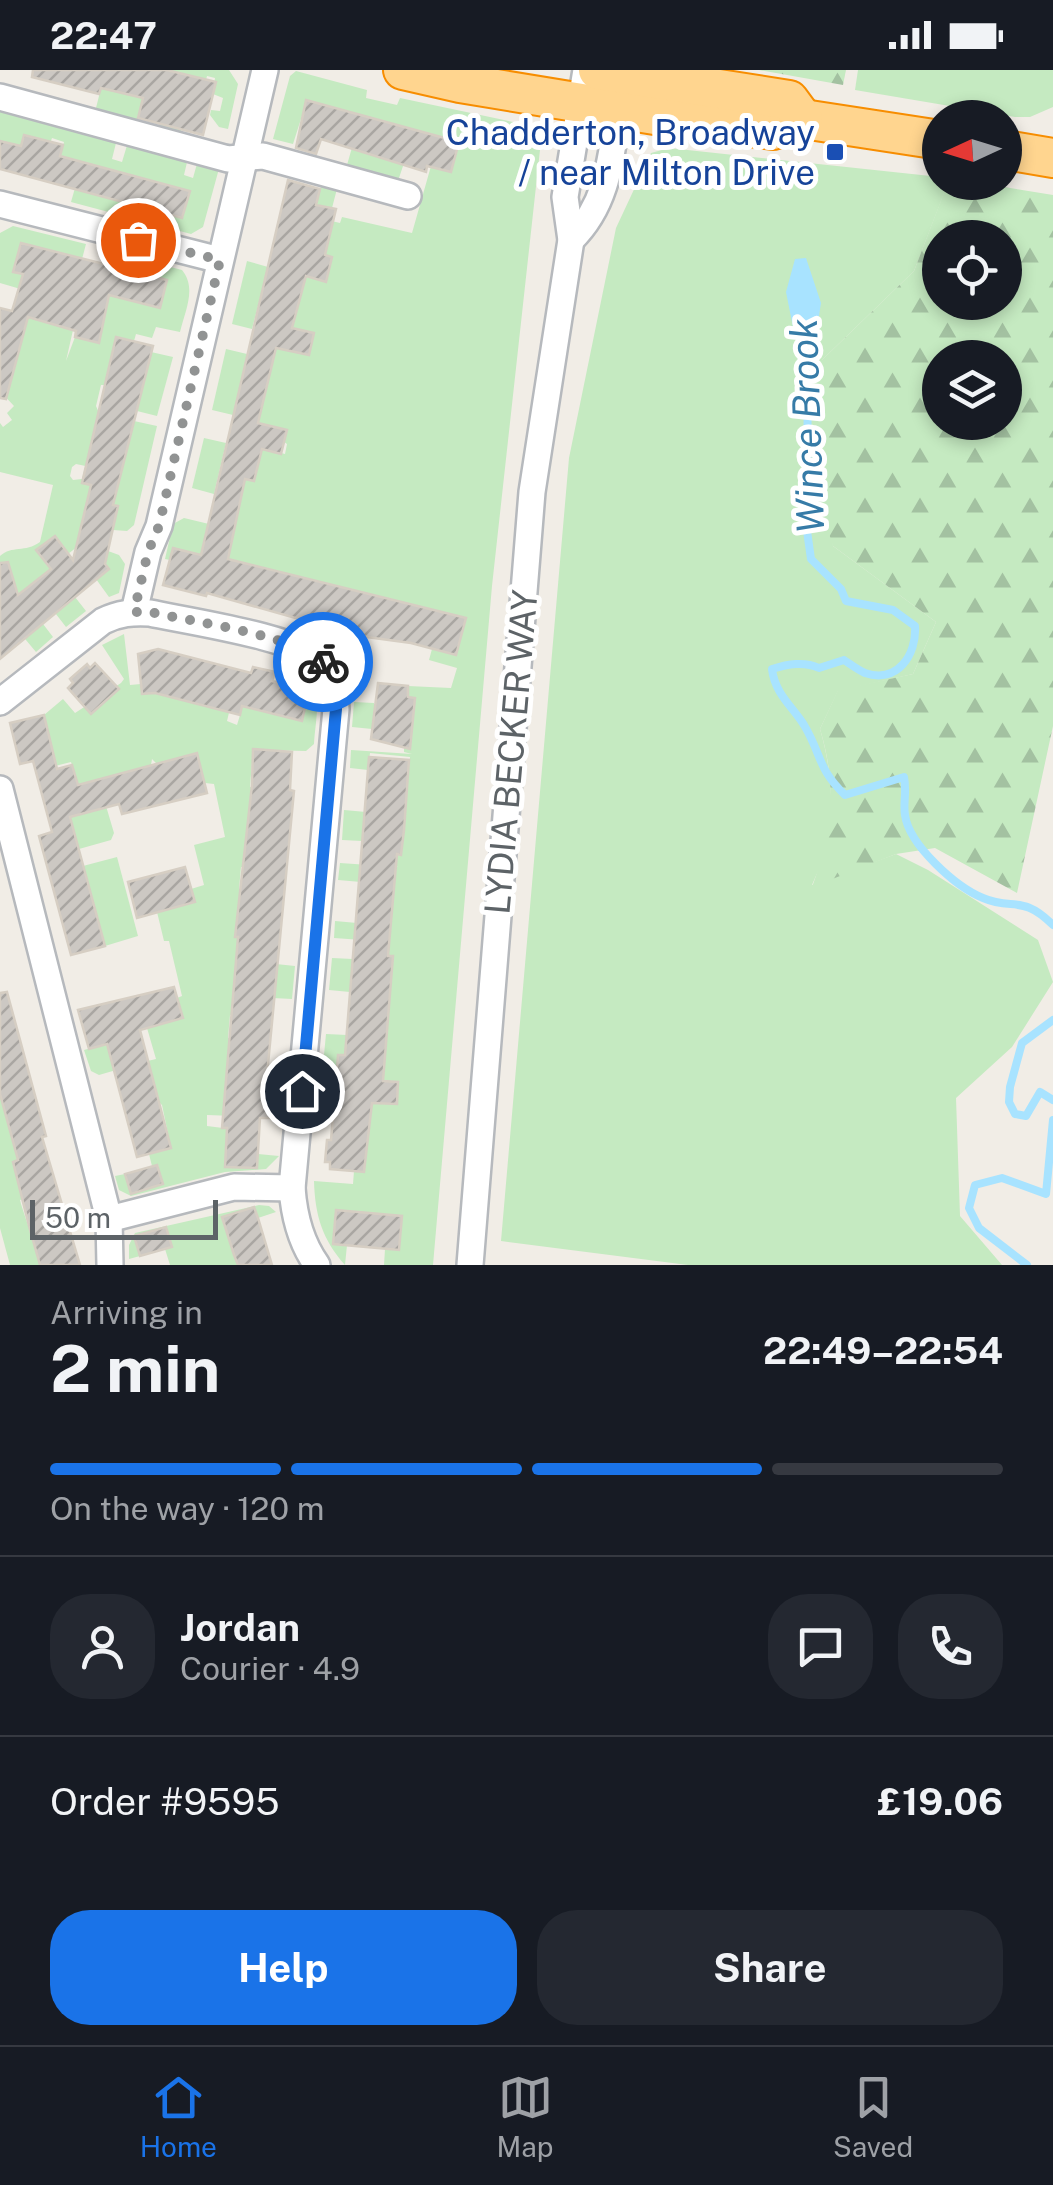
<!DOCTYPE html>
<meta charset="utf-8">
<style>
body{margin:0;font-family:"Public Sans",sans-serif;background:#242831;color:#f1f3f6;height:100vh;display:flex;flex-direction:column;font-size:38px;white-space:nowrap}
*{box-sizing:border-box;margin:0}
p{font-size:32px;color:#9ea1a6}
.icon{flex:none;width:55px;height:55px;fill:none;stroke:currentColor;stroke-width:2;stroke-linecap:round;stroke-linejoin:round}
.map{position:relative;height:1195px;overflow:hidden}
.panel{display:flex;flex-direction:column;background:#171b24;flex:1}
.panel>*{flex:none}
.needle{width:65px;rotate:266deg}
.fabs{position:absolute;left:922px;top:30px;display:grid;gap:20px}
.fabs a{display:grid;place-items:center;width:100px;height:100px;border-radius:50%;background:#171b24;box-shadow:0 5px 15px #0003;font-size:50px}
.scale{position:absolute;left:30px;bottom:25px;width:188px;box-sizing:border-box;padding-left:10px;border:5px solid #5d6367;border-top:0;font-size:28px;line-height:35px;white-space:nowrap;color:#5d6367;-webkit-text-stroke:8px #fff;paint-order:stroke}
.pin{position:absolute;display:grid;place-items:center;width:85px;height:85px;color:#fff;margin:-42px;border:5px solid #fff;border-radius:50%;box-shadow:0 2px 10px #0007}
.courier{position:absolute;display:grid;place-items:center;width:100px;height:100px;margin:-50px;border:8px solid #1a73e8;border-radius:50%;background:#fff;color:#222;box-shadow:0 2px 12px #0007}
.summary em{font-style:normal;font-weight:700}
.summary div{display:flex;flex-direction:column-reverse}
.summary{display:flex;align-items:center;justify-content:space-between;height:170px;padding:0 50px}
h1{font-size:65px;font-weight:700;line-height:75px}
.bar{display:grid;grid-template-columns:repeat(4,1fr);gap:15px 10px;align-content:center;height:120px;padding:0 50px}
.bar i{height:12px;border-radius:8px;background:#363941}
.bar .active{background:#1a73e8}
.bar p{grid-column:span 4}
.line{display:flex;align-items:center;gap:25px;padding:0 50px;border-top:2px solid #363941}
.line div{flex:1}
.round{display:grid;place-items:center;flex:none;width:105px;height:105px;border-radius:40px;background:#242831}
.cta{display:flex;gap:20px;margin-top:auto;padding:20px 50px}
.cta a{flex:1;height:115px;border-radius:40px;background:#1a73e8;color:#fff;font-size:40px;font-weight:700;line-height:115px;text-align:center}
.cta a+a{background:#242831;color:#f1f3f6}
.status{display:flex;justify-content:space-between;align-items:center;height:70px;padding:0 50px;background:#171b24;direction:ltr}
.status svg{height:28px;fill:currentColor}
.dock{display:flex;justify-content:space-around;align-items:center;height:140px;border-top:2px solid #363941;background:#171b24;font-size:28px;color:#9ea1a6}
.dock a{display:grid;justify-items:center;gap:5px}
.dock .active{color:#1a73e8}
.map>svg:first-child{display:block}
.green{fill:#c5eac1;fill-rule:evenodd}
.forest{fill:url(#forest-firs);fill-rule:evenodd}
.water{fill:#a8e3ff}
.lines{fill:none;stroke-linecap:round;stroke-linejoin:round}
.stream{stroke:#a8e3ff;stroke-width:8}
.building{fill:url(#building-hatch);stroke:#d6cec3;stroke-width:2.5}
.minor-casing{stroke:#b6b9bd;stroke-width:30}
.highway-casing{stroke:#f78d00;stroke-width:42}
.minor{stroke:#fff;stroke-width:25}
.highway{stroke:#ffd58f;stroke-width:38}
.done{stroke:#919393;stroke-width:10;stroke-dasharray:0 18}
.route{stroke:#1a73e8;stroke-width:12}
.transit-dot{fill:#1a4fb4;stroke:#fff;stroke-width:4}
.labels{text-anchor:middle;dominant-baseline:central;stroke-width:10;stroke-linejoin:round;paint-order:stroke}
.transit-label{font-size:35px;fill:#164399;stroke:#fff;text-anchor:end}
.street-label{font-size:35px;fill:#5d6367;stroke:#fff}
.water-label{font-size:38px;font-style:italic;fill:#367ba7;stroke:#fff}
</style>
<div class="status"><b>22:47</b><svg viewBox="0 0 49 12"><path d="M0 12V9h3v3zM5 12V6h3v6zM10 12V3h3v9zM15 12V0h3v12zM26 1h20v11H26zM47 4h2v5h-2z"/></svg></div>
<div class="map">
<svg width="1053" height="1195" viewBox="0 0 1053 1195">
<defs>
<pattern id="forest-firs" width="22" height="20" patternUnits="userSpaceOnUse" patternTransform="scale(2.5)"><rect width="22" height="20" fill="#c5eac1"/><path d="M5 1l3.5 6h-7zM16 11l3.5 6h-7z" fill="#a3c1a1"/></pattern>
<pattern id="building-hatch" width="6" height="6" patternUnits="userSpaceOnUse" patternTransform="scale(2.5)"><rect width="6" height="6" fill="#ccc8c3"/><path d="M-1 1l2-2M0 6l6-6M5 7l2-2" fill="none" stroke="#a9a6a2"/></pattern>
</defs>
<rect width="100%" height="100%" fill="#f1ede6"/>
<!-- green -->
<g class="green">
<path d="M154,0H229L238,14L228,59L219,57L210,45L211,40L220,41L223,28L213,24L215,8L207,6L206,10L172,1L188,33L180,65L160,59L165,38L143,27L136,52L95,42L101,18Z"/>
<path d="M858,0H1053V37L1030,47H1015L855,20Z"/>
<path d="M296,1L367,20L366,28L397,35L400,28L513,52L532,65L540,80L492,516L433,1195H384L385,1179L399,1180L336,1140L333,1173L347,1175L345,1195C322,1169 315,1145 314,1111L353,1114L354,1101L363,1102L357,1052L370,1053L372,1031L397,1033L398,1012L373,1010L375,988L338,985L337,1007L322,1006L326,964L347,965L352,908L350,922L329,920L332,888L353,889L352,903L393,887L386,886L387,874L390,872L334,868L335,851L357,853L389,870L391,850L384,849L387,820H394L396,799L363,796L361,812L338,810L340,793L398,797L393,795L394,784H401L403,765L364,761L362,771L342,770L344,740L366,742L365,758L404,760L406,737L399,710H408L410,687L370,683L368,700L350,698L351,680L412,684L404,682V670H411L412,650L374,647L372,659L352,657L354,632L374,633V645L413,648L415,628L408,627V616L451,618L457,598L429,590L432,579L456,585L466,548L420,536L416,547L174,478L170,490L165,489L173,454L184,448L234,460L245,409L254,411L262,378L285,384L287,374L258,353L272,276L309,284L281,256L306,207L325,211L305,177L321,116L316,114L317,109L338,115L332,138L321,136L319,148L340,153L342,147L412,163L431,96L451,102L459,72L435,66L426,99L385,80L383,89L397,93L405,90L396,117L345,102L361,46L307,30L293,74L273,69L290,6Z"/>
<path d="M0,38L117,69L112,89L122,92L128,72L188,88L184,105L193,108L198,90L220,95L203,157L191,164L71,132L75,118L115,101L60,86L64,72L52,68L46,85L24,66L21,76L0,71ZM126,103L190,122L182,148L118,129Z"/>
<path d="M669,78L940,107V112L948,113L914,201L822,290L833,476L936,552L913,604L838,621L820,659C831,696 835,739 827,778C824,790 817,803 812,815L896,784L928,800L1038,870L1053,912L1012,977L956,1028L960,1146L1002,1195H688L501,1171L569,388L616,158L651,83Z"/>
<path d="M13,156L86,174L82,189L14,202L160,238L167,210L105,194L109,181L182,200C197,218 185,241 180,262L156,257L152,268L136,264L134,271L125,270L105,315H101L96,336L99,343L95,398L76,394L72,397L70,406L73,410L82,409L84,401L87,402L85,414L116,421L134,351L157,356L134,455L127,461L113,460L118,436L88,429V464L111,470L108,481L119,485L125,494L119,523L109,527L96,509L109,498L86,470L68,484L54,466L37,479L52,498L34,513L75,527L86,541L66,557L49,535L22,529L15,521L27,566L43,554L53,567L36,582L0,539V486C12,475 25,483 40,472L53,415L0,402V353L3,357L12,350L7,343L14,336L1,322L12,308L29,245L73,260L66,291L75,267L95,272L41,225L0,213V163Z"/>
<path d="M247,191L268,197L252,259L232,254Z"/>
<path d="M226,279L247,284L233,345L212,340Z"/>
<path d="M151,282L173,287L157,346L137,341Z"/>
<path d="M204,368L226,373L214,424L192,418Z"/>
<path d="M124,564L130,615L141,614L142,623L162,622L232,630L227,651L237,655L244,632L302,651L309,621L299,618L303,599C325,614 315,651 314,674L306,681L262,680L252,692L250,717L257,718L250,798L241,797L239,819L249,821L247,847H237L235,866L243,867L237,881L235,905L276,894L295,896L292,929L273,928V912L234,909L232,932L240,945H230L228,968L238,970L227,996L225,1019L266,1007L286,1008L284,1027L236,1024L234,1046L207,1045V1056L231,1059L226,1097L257,1098L258,1084L279,1086L266,1099L225,1102L131,1126L119,1120L115,1106L125,1104L131,1124L163,1114L158,1095L152,1096L149,1084L171,1078L162,1035L123,998L99,1005L91,1001L84,980L128,968L135,994L156,989L147,958L183,948L177,928L182,926L169,871H164L157,842L194,832L191,819L204,815L194,775L225,767L214,714L205,713L197,684L157,694L152,689L151,695L112,706L117,727L106,736L114,763L111,770L79,779L73,758L66,759L79,719L71,692L51,697L44,645L63,629L75,643L121,613L124,609L102,575Z"/>
<path d="M117,787L138,866L105,876L83,796Z"/>
<path d="M0,1018L29,1087L13,1092L23,1129L20,1130L21,1134L35,1177L56,1195H10L0,1158Z"/>
<path d="M259,1135L269,1136L276,1142L258,1148L254,1137L238,1195H170L165,1179L172,1176L134,1166L140,1186L129,1189V1175L135,1163Z"/>
</g>
<!-- forest -->
<g class="forest">
<path d="M759,0H846L843,15Z"/>
<path d="M948,112L979,113L1053,125V656L1017,823L935,778L896,784L812,817C833,762 837,715 820,659L838,620L913,604L936,552L833,476L817,426L822,290L914,201ZM940,168H1005V232H940ZM940,288H1005V352H940Z"/>
</g>
<!-- water -->
<path class="water" d="M806,188L821,233L815,271L795,267L786,222L795,189Z"/>
<g class="lines">
<!-- stream -->
<g class="stream">
<path d="M808,263L807,461L811,489L841,519L846,531L893,540L915,556C917,585 897,614 865,603C858,600 850,594 844,590L819,598C804,591 788,594 772,599C775,624 792,636 804,655C822,685 817,698 845,725L904,707C907,721 903,733 905,745C909,775 956,817 983,828C1013,841 1022,824 1053,855"/>
<path d="M1053,950L1022,973L1010,1017L1009,1032L1015,1044L1026,1046L1040,1022L1053,1030"/>
<path d="M1027,1195L979,1158L969,1138L975,1115L1002,1108L1046,1124L1053,1050"/>
</g>
</g>
<!-- building -->
<g class="building">
<path d="M33,0H167L216,12L203,65L138,48L143,28L101,18L99,24L32,7Z"/>
<path d="M306,30L459,72L451,102L427,96L426,102L321,69L316,84L296,78Z"/>
<path d="M24,65L63,75L60,86L190,121L182,148L0,99V71L21,76Z"/>
<path d="M288,110L320,119L316,135L336,139L325,185L332,187L326,212L306,206L292,258L314,263L309,285L276,278L258,353L287,360L281,384L262,379L254,411L245,409L228,489L466,548L456,585L411,573L359,566L207,523L206,526L163,515L173,478L201,485Z"/>
<path d="M21,173L167,210L160,238L109,225L99,273L75,267L76,261L28,247L6,329L0,328V238L12,241L23,204L13,202Z"/>
<path d="M116,267L153,276L113,435L118,436L105,494L109,499L0,589V493L8,492L18,525L51,499L36,480L55,466L73,490L91,415L82,413Z"/>
<path d="M158,579L251,603L253,597L275,602L272,611L309,620L302,651L242,636L240,645L155,623L142,624L138,584Z"/>
<path d="M95,593L119,619L91,644L68,618L73,613L70,609L87,594L90,598Z"/>
<path d="M378,613L408,616V627L415,628L410,679L371,669Z"/>
<path d="M44,645L57,699L72,695L78,715L197,683L207,723L122,744L119,734L70,747L105,876L71,885L39,766L52,762L33,691L20,694L10,653Z"/>
<path d="M253,679L292,682L290,720L294,721L265,1026H273L271,1048H260L257,1098L225,1097L227,1058H222L238,867H235L252,715Z"/>
<path d="M369,687L409,690L404,760L401,785L397,784L388,886H393L383,1011L398,1012L397,1034L372,1033L364,1102L330,1099V1092H325L327,1070H331L338,985H345Z"/>
<path d="M185,797L195,832L137,848L128,812Z"/>
<path d="M174,917L183,948L140,960L171,1078L137,1087L107,974L89,979L78,940Z"/>
<path d="M7,922L46,1066L42,1067L80,1195H40L29,1156L13,1092L18,1090L0,1024V923Z"/>
<path d="M157,1095L163,1114L131,1124L125,1104Z"/>
<path d="M254,1137L258,1148L272,1195H238L234,1185L222,1147Z"/>
<path d="M336,1140L402,1146L399,1180L333,1174Z"/>
<path d="M166,1157L172,1177L140,1186L134,1166Z"/>
</g>
<g class="lines">
<defs>
<g id="minor">
<path d="M0,27L228,89L263,86L408,126"/>
<path d="M0,134L220,190"/>
<path d="M571,170C611,131 611,81 620,28"/>
<path d="M134,542L148,482L159,456L265,0"/>
<path d="M0,632L103,551C119,543 133,542 150,543C187,551 303,568 325,594C335,606 335,624 336,639L292,1118C294,1145 301,1173 317,1195"/>
<path d="M0,719L109,1149L110,1195"/>
<path d="M109,1149L234,1117L292,1118"/>
<path d="M470,1195L532,422L571,170L565,127L586,0"/>
</g>
<g id="highway">
<path d="M403,0L460,13L667,47L773,60L803,49L940,70"/>
<path d="M598,0L789,30L803,49"/>
<path d="M1005,80L1053,88"/>
</g>
</defs>
<!-- minor casing -->
<use href="#minor" class="minor-casing"/>
<!-- highway casing -->
<use href="#highway" class="highway-casing"/>
<!-- minor -->
<use href="#minor" class="minor"/>
<!-- highway -->
<use href="#highway" class="highway"/>
</g>
<g class="lines">
<!-- done -->
<path class="done" d="M138,170L220,190L159,456L148,482L134,542H150C193,552 293,565 323,592"/>
<!-- route -->
<path class="route" d="M302,1021L336,639L334,612L323,592"/>
</g>
<!-- markers -->
<rect class="transit-dot" x="825" y="72" width="20" height="20" rx="5"/>
<g class="labels">
<!-- transit labels -->
<g class="transit-label">
<text x="815" y="62">Chadderton, Broadway<tspan x="815" dy="40">/ near Milton Drive</tspan></text>
</g>
<!-- street labels -->
<g class="street-label">
<text transform="translate(511 682) rotate(-85)">LYDIA BECKER WAY</text>
</g>
<!-- water labels -->
<g class="water-label">
<text transform="translate(807 356) rotate(-92)">Wince Brook</text>
</g>
</g>
</svg>
<div class="fabs">
<a><svg class="needle" viewBox="-14 -14 28 28"><path d="M0-13l5 13h-10z" fill="#e53935"/><path d="M0 13l5-13h-10z" fill="#9ea1a6"/></svg></a>
<a><svg class="icon" aria-label="locate" viewBox="0 0 24 24"><circle cx="12" cy="12" r="6"/><path d="M12 2v4M12 18v4M2 12h4M18 12h4"/></svg></a>
<a><svg class="icon" aria-label="layers" viewBox="0 0 24 24"><path d="M12 4l9 5-9 5-9-5zM3 14l9 5 9-5"/></svg></a>
</div>
<div class="scale">50 m</div>
<div class="pin" style="left:138px;top:170px;background:#ea580c"><svg class="icon" aria-label="bag" viewBox="0 0 24 24"><path d="M5 8h14l-1 12H6zM9 8a3 3 0 0 1 6 0"/></svg></div>
<div class="pin" style="left:302px;top:1021px;background:#1f2937"><svg class="icon" aria-label="home" viewBox="0 0 24 24"><path d="M3 11l9-7 9 7M6 9v11h12V9"/></svg></div>
<div class="courier" style="left:323px;top:592px"><svg class="icon" aria-label="bike" viewBox="0 0 24 24"><circle cx="6" cy="16" r="4"/><circle cx="18" cy="16" r="4"/><path d="M6 16l4-8h5l3 8M10 8l3 8H6M13 5h3"/></svg></div>
</div>
<section class="panel">
<div class="summary"><div><h1>2 min</h1><p>Arriving in</p></div><em>22:49–22:54</em></div>
<div class="bar"><i class="active"></i><i class="active"></i><i class="active"></i><i></i><p>On the way · 120 m</p></div>
<div class="line" style="height:180px"><a class="round"><svg class="icon" aria-label="person" viewBox="0 0 24 24"><circle cx="12" cy="8" r="4"/><path d="M4 21q1-7 8-7t8 7"/></svg></a><div><b>Jordan</b><p>Courier · 4.9</p></div><a class="round"><svg class="icon" aria-label="chat" viewBox="0 0 24 24"><path d="M4 5h16v11H9l-5 4z"/></svg></a><a class="round"><svg class="icon" aria-label="phone" viewBox="0 0 24 24"><path d="M5 4h4l2 5-3 2q2 4 5 5l2-3 5 2v4C11 20 4 13 5 4z"/></svg></a></div>
<div class="line" style="height:130px"><div>Order #9595</div><b>£19.06</b></div>
<div class="cta"><a>Help</a><a>Share</a></div>
</section>
<nav class="dock">
<a class="active"><svg class="icon" aria-label="home" viewBox="0 0 24 24"><path d="M3 11l9-7 9 7M6 9v11h12V9"/></svg>Home</a>
<a><svg class="icon" aria-label="map" viewBox="0 0 24 24"><path d="M3 6l6-2 6 2 6-2v14l-6 2-6-2-6 2zM9 4v14M15 6v14"/></svg>Map</a>
<a><svg class="icon" aria-label="saved" viewBox="0 0 24 24"><path d="M7 4h10v16l-5-4-5 4z"/></svg>Saved</a>
</nav>
